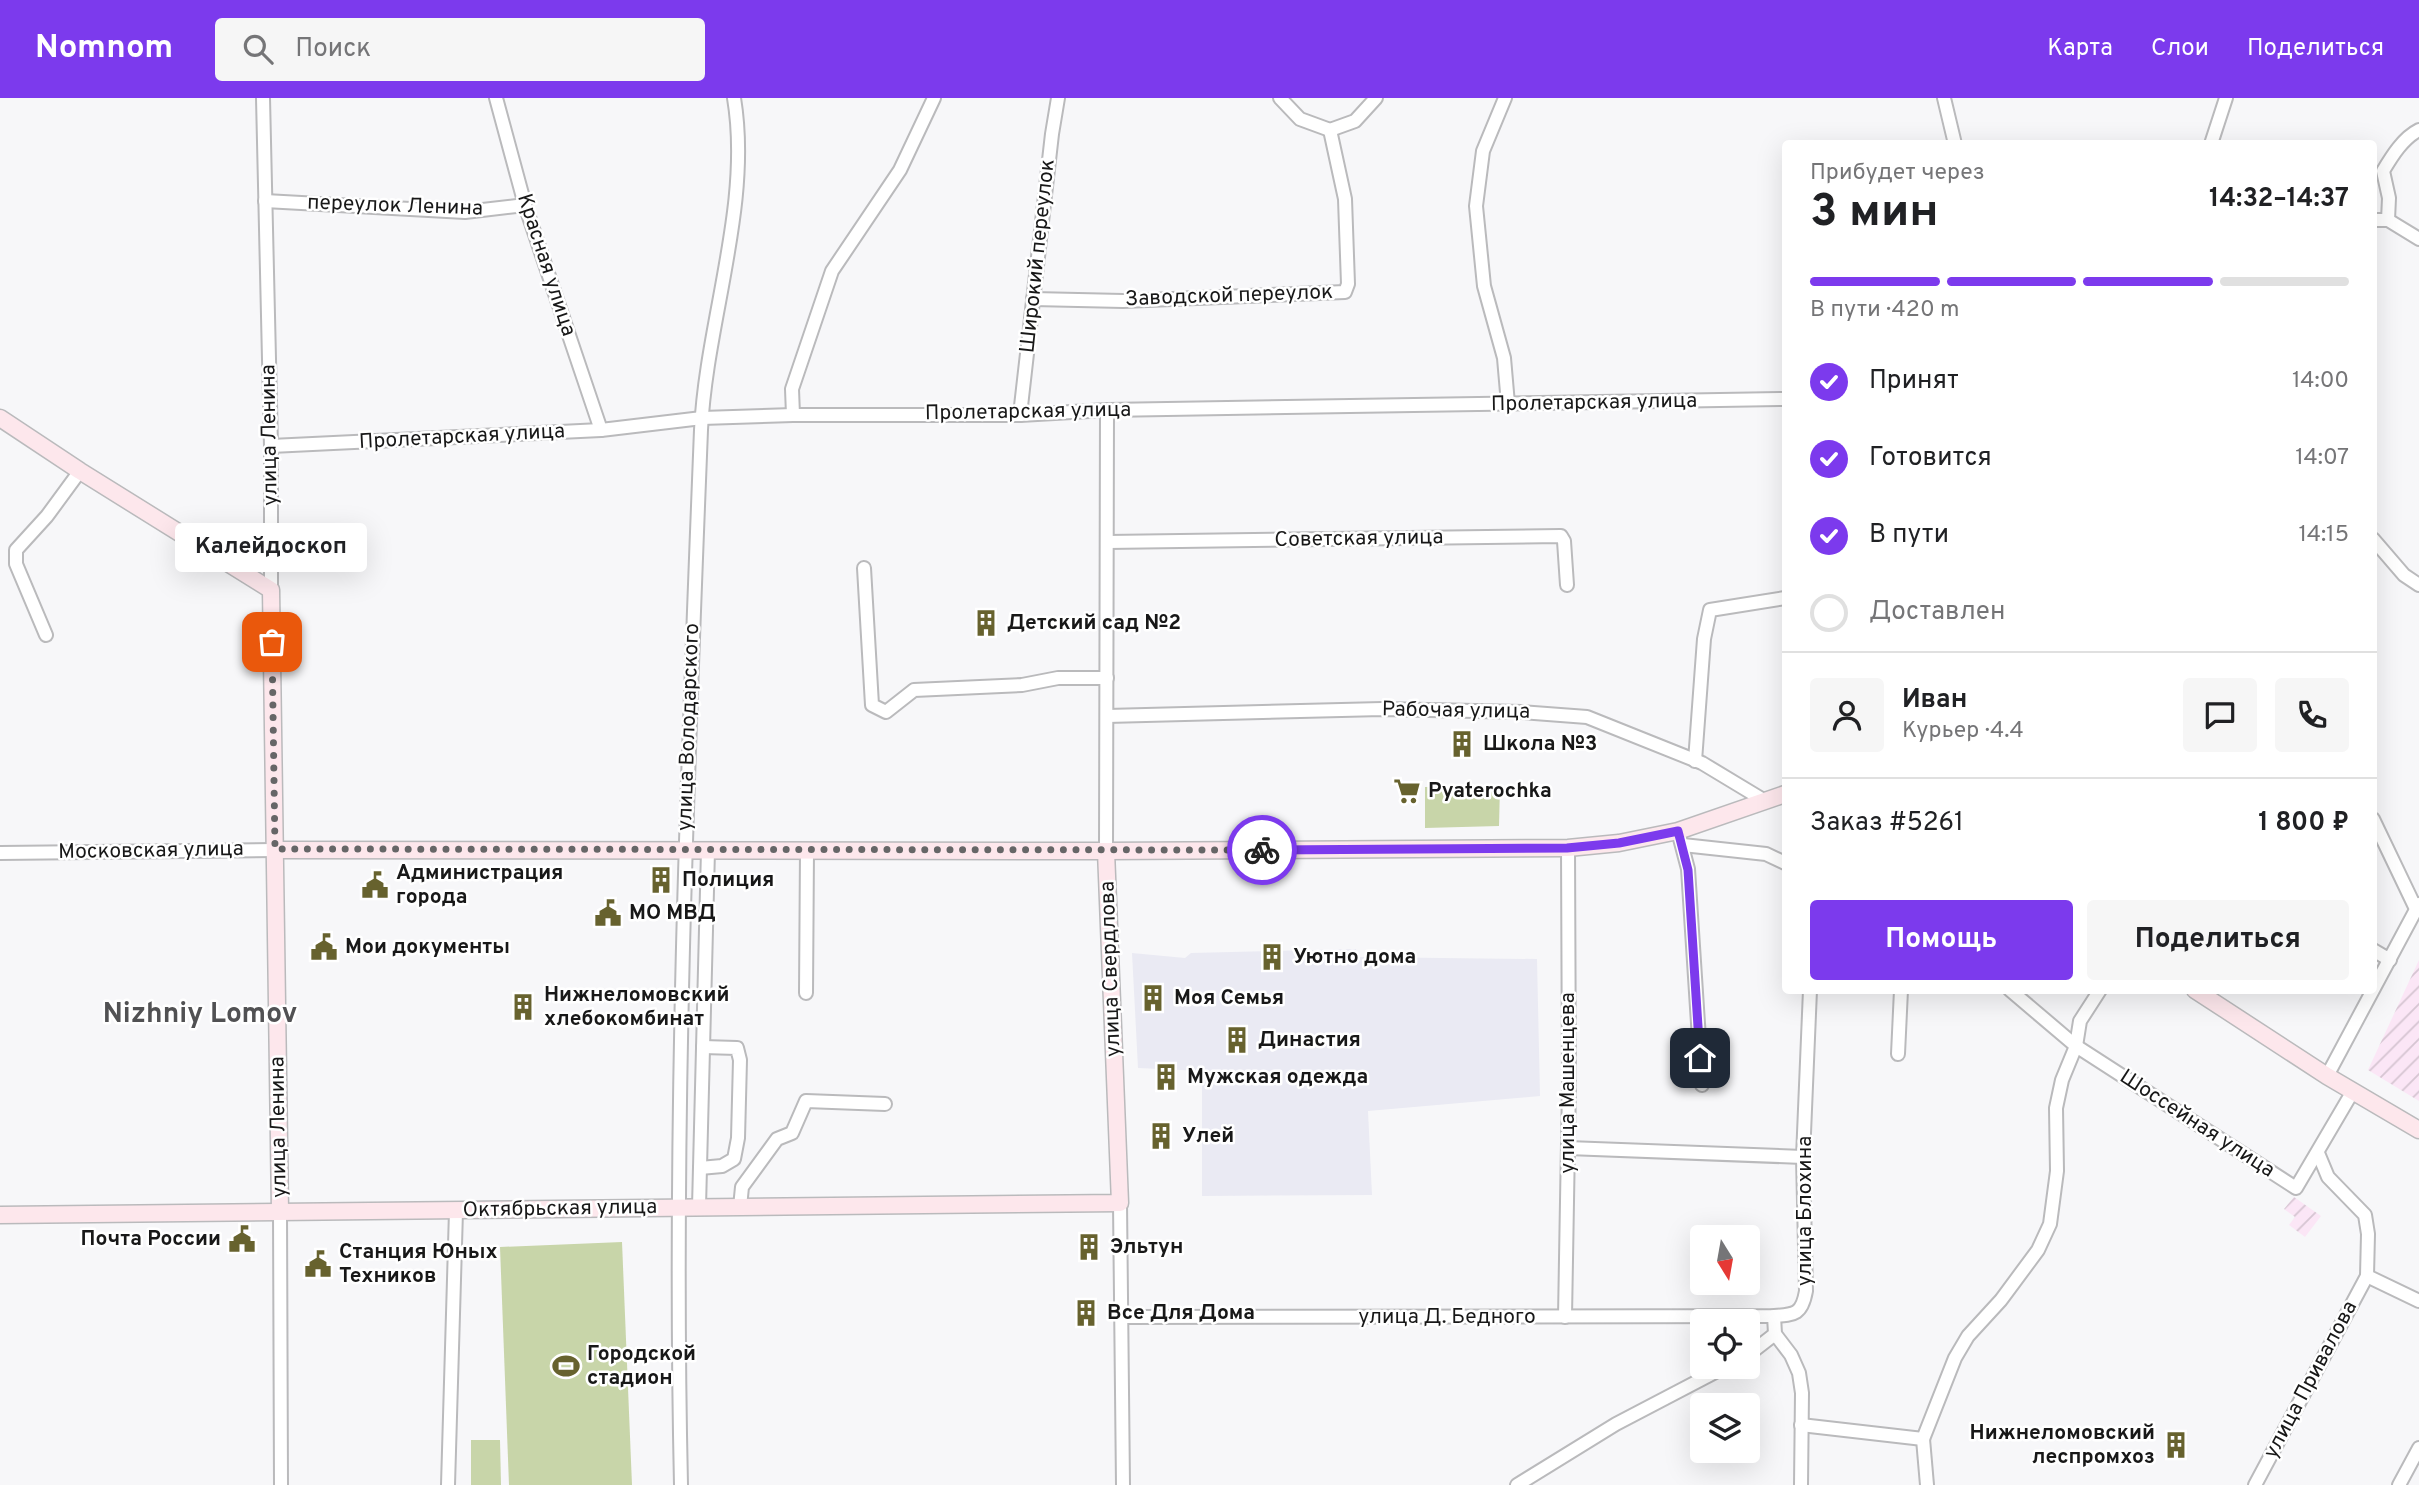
<!DOCTYPE html>
<html lang="ru">
<meta charset="utf-8">
<style>
body{margin:0;font-family:Overpass,sans-serif;background:#f6f6f6;color:#202124;height:100vh;display:flex;flex-direction:column;font-size:26px;white-space:nowrap}
*{box-sizing:border-box;margin:0}
p{font-size:23px;color:#757577}
.icon{flex:none;width:38px;height:38px;fill:none;stroke:currentColor;stroke-width:2;stroke-linecap:round;stroke-linejoin:round}
.map{position:relative;flex:1;overflow:hidden}
.drawer{position:absolute;left:1782px;top:42px;width:595px;height:854px;display:flex;flex-direction:column;background:#fff;border-radius:7px;box-shadow:0 7px 28px #0002}
.drawer>*{flex:none}
.needle{width:46px;rotate:169deg}
.buttons{position:absolute;left:1690px;top:1127px;display:grid;gap:14px}
.buttons a{display:grid;place-items:center;width:70px;height:70px;border-radius:7px;background:#fff;box-shadow:0 7px 28px #0002;font-size:35px}
.pin{position:absolute;display:grid;place-items:center;width:60px;height:60px;color:#fff;margin:-30px;border-radius:14px;box-shadow:0 4px 10px #0006}
.courier{position:absolute;display:grid;place-items:center;width:70px;height:70px;margin:-35px;border:5px solid #7c3aed;border-radius:50%;background:#fff;color:#222;box-shadow:0 2px 9px #0007}
.bubble{position:absolute;height:49px;border-radius:7px;background:#fff;box-shadow:0 7px 28px #0002;font-size:23px;font-weight:700;line-height:49px;text-align:center}
.headline em{font-style:normal;font-weight:700}
.headline div{display:flex;flex-direction:column-reverse}
.headline{display:flex;align-items:center;justify-content:space-between;height:119px;padding:0 28px}
h1{font-size:46px;font-weight:700;line-height:52px}
.bar{display:grid;grid-template-columns:repeat(4,1fr);gap:10px 7px;align-content:center;height:84px;padding:0 28px}
.bar i{height:9px;border-radius:5px;background:#e0e0e0}
.bar .selected{background:#7c3aed}
.bar p{grid-column:span 4}
.line{display:flex;align-items:center;gap:18px;padding:0 28px;border-top:2px solid #e0e0e0}
.line div{flex:1}
.round{display:grid;place-items:center;flex:none;width:74px;height:74px;border-radius:7px;background:#f6f6f6}
ol{padding:0 28px;list-style:none}
li{display:flex;align-items:center;gap:21px;height:77px}
li p{margin-inline-start:auto}
li .icon{padding:7px;border-radius:50%;background:#7c3aed;color:#fff;stroke-width:4}
li:last-child{color:#757577}
li i{width:38px;height:38px;border:4px solid #e0e0e0;border-radius:50%}
.cta{display:flex;gap:14px;margin-top:auto;padding:14px 28px}
.cta a{flex:1;height:80px;border-radius:7px;background:#7c3aed;color:#fff;font-size:28px;font-weight:700;line-height:80px;text-align:center}
.cta a+a{background:#f6f6f6;color:#202124}
header{display:flex;align-items:center;gap:42px;box-sizing:border-box;height:98px;padding:0 35px;background:#7c3aed;color:#fff}
header strong{font-size:33px}
nav{display:flex;gap:38px;margin-inline-start:auto;font-size:24px}
.search{width:490px;height:63px;background:#f6f6f6;display:flex;align-items:center;gap:18px;box-sizing:border-box;padding:0 24px;border-radius:7px;color:#757577;font-size:26px}
.map>svg:first-child{display:block}
.built{fill:#eaeaf3}
.industrial{fill:url(#industrial-furrows)}
.garden{fill:#c8d5a9}
.lines{fill:none;stroke-linecap:round;stroke-linejoin:round}
.street-casing{stroke:#bababc;stroke-width:16}
.secondary-casing{stroke:#bababc;stroke-width:19}
.street{stroke:#fff;stroke-width:12}
.secondary{stroke:#fde7ec;stroke-width:16}
.done{stroke:#666667;stroke-width:7;stroke-dasharray:0 12.6}
.route{stroke:#7c3aed;stroke-width:9}
.labels{text-anchor:middle;dominant-baseline:central;stroke-width:5;stroke-linejoin:round;paint-order:stroke}
.street-label{font-size:21px;fill:#181818;stroke:#fff}
.poi-label{font-size:21px;font-weight:bold;fill:#181818;stroke:#fff;text-anchor:start}
.district-label{font-size:28px;font-weight:bold;fill:#515153;stroke:#fff}
</style>
<header>
<strong>Nomnom</strong>
<div class="search"><svg class="icon" aria-label="search" viewBox="0 0 24 24"><circle cx="10" cy="10" r="6"/><path d="M15 15l6 6"/></svg>Поиск</div>
<nav><a>Карта</a><a>Слои</a><a>Поделиться</a></nav>
</header>
<div class="map">
<svg width="2419" height="1387" viewBox="0 0 2419 1387">
<defs>
<pattern id="industrial-furrows" width="10" height="10" patternUnits="userSpaceOnUse" patternTransform="scale(1.75)"><rect width="10" height="10" fill="#fbe6f6"/><path d="M-1 1l2-2M0 10L10 0M9 11l2-2" fill="none" stroke="#d6c5d2"/></pattern>
</defs>
<rect width="100%" height="100%" fill="#f7f7f9"/>
<!-- built -->
<path class="built" d="M1356,851L1358,859L1537,861L1540,998L1368,1013L1372,1097L1202,1098V973L1138,970L1132,855L1185,860L1191,855Z"/>
<!-- industrial -->
<g class="industrial">
<path d="M2419,862V1003L2368,972Z"/>
<path d="M2294,1099L2321,1118L2305,1139L2289,1127L2295,1119L2284,1111Z"/>
</g>
<!-- garden -->
<g class="garden">
<path d="M1500,688L1499,728L1425,730V689Z"/>
<path d="M622,1144L632,1387H509L500,1149Z"/>
<path d="M471,1342H500L501,1387H471Z"/>
</g>
<g class="lines">
<defs>
<g id="street">
<path d="M263,0L271,348V492"/>
<path d="M496,0L525,107L601,332"/>
<path d="M1280,0L1300,21L1330,32L1355,23L1376,0"/>
<path d="M1505,0L1483,53L1476,108L1484,188L1504,260L1508,306"/>
<path d="M1944,0L1955,46"/>
<path d="M2211,46L2226,0"/>
<path d="M265,103L465,114L525,107"/>
<path d="M2373,122H2388L2419,141"/>
<path d="M2388,122L2389,100L2383,73C2392,58 2403,40 2419,32"/>
<path d="M1033,201L1123,203L1345,194L1348,186L1345,101L1330,32"/>
<path d="M793,317L792,291L832,173L900,72L934,0"/>
<path d="M1020,317L1052,36L1058,0"/>
<path d="M271,348L601,332L702,320L793,317H1020L1107,312L1785,301"/>
<path d="M2373,441L2404,477L2419,487"/>
<path d="M1107,444L1561,438L1564,443L1567,487"/>
<path d="M864,470L872,607L886,614L914,592L1022,587L1058,580H1107"/>
<path d="M46,537L16,466V452L47,418L80,373"/>
<path d="M1107,618L1382,611L1522,614L1587,619L1702,665L1765,703"/>
<path d="M1695,663L1704,541L1710,512L1785,500"/>
<path d="M2373,721L2416,811"/>
<path d="M1678,733L1688,771L1702,987"/>
<path d="M1683,747L1766,756L1785,765"/>
<path d="M1106,753L1107,312"/>
<path d="M0,755L275,752"/>
<path d="M2373,852L2390,862"/>
<path d="M2010,892L2076,948L2296,1090L2353,993"/>
<path d="M806,895L807,752"/>
<path d="M1898,956L1901,892"/>
<path d="M2327,978L2419,806"/>
<path d="M1568,1050L1803,1059"/>
<path d="M2318,1055L2328,1079L2365,1117L2368,1136L2367,1178L2419,1203"/>
<path d="M700,1070L722,1068L734,1061L738,1040L740,962L737,950L703,949"/>
<path d="M1120,1105L1123,1387"/>
<path d="M699,1109L708,752"/>
<path d="M740,1109L742,1089L777,1041L792,1035L806,1003L885,1006"/>
<path d="M280,1113L281,1387"/>
<path d="M1774,1218L1775,1236L1791,1257L1799,1275L1802,1295L1801,1387"/>
<path d="M1121,1219L1774,1218C1795,1217 1802,1216 1806,1193L1803,1059L1810,892"/>
<path d="M1565,1219L1569,988L1568,750"/>
<path d="M1748,1257L1775,1236"/>
<path d="M1801,1327L1923,1341L1955,1260L1968,1238L2001,1202L2038,1152L2050,1126L2057,1073L2056,1010L2062,982L2076,948L2080,923L2100,892"/>
<path d="M1923,1341L1927,1387"/>
<path d="M448,1387L456,1113"/>
<path d="M681,1387C673,1035 687,684 701,332C706,224 752,107 734,0"/>
<path d="M1517,1387L1616,1326L1725,1269"/>
<path d="M2255,1387L2367,1178"/>
<path d="M2399,1387L2419,1350"/>
</g>
<g id="secondary">
<path d="M0,320L80,373L271,492L280,1113"/>
<path d="M275,752L1106,753L1568,750L1619,745L1678,733L1785,696"/>
<path d="M2195,892L2327,978L2419,1032"/>
<path d="M0,1117L1120,1105L1106,753"/>
</g>
</defs>
<!-- street casing -->
<use href="#street" class="street-casing"/>
<!-- secondary casing -->
<use href="#secondary" class="secondary-casing"/>
<!-- street -->
<use href="#street" class="street"/>
<!-- secondary -->
<use href="#secondary" class="secondary"/>
</g>
<g class="lines">
<!-- done -->
<path class="done" d="M272,544L275,751L1262,752"/>
<!-- route -->
<path class="route" d="M1262,752L1567,750L1619,745L1678,733L1688,772L1700,960"/>
</g>
<!-- icons -->
<defs>
<symbol id="building-bare" viewBox="-9 -9 18 18"><path d="M-4-6H4V6H1V3H-1V6H-4ZM-2.5-4.3h1.7v1.8h-1.7ZM.8-4.3h1.7v1.8H.8ZM-2.5-1h1.7V.8h-1.7ZM.8-1h1.7V.8H.8Z" fill="#67622e" stroke="#fff" stroke-width="2.5" paint-order="stroke"/></symbol>
<symbol id="supermarket-bare" viewBox="-9 -9 18 18"><path d="M-6-5.5h2.5l.6 2H6L4.5 2H-2.5L-4.4-4H-6ZM-1.5 3.2a1.3 1.3 0 1 0 .1 0ZM3 3.2a1.3 1.3 0 1 0 .1 0Z" fill="#67622e" stroke="#fff" stroke-width="2.5" paint-order="stroke"/></symbol>
<symbol id="civic-bare" viewBox="-9 -9 18 18"><path d="M-.6-6.5H3V-4.5H.6V-3L4-1V1h2V6H-6V1h2V-1L-.6-3ZM-1.2 2.5V6h2.4V2.5Z" fill="#67622e" stroke="#fff" stroke-width="2.5" paint-order="stroke"/></symbol>
<symbol id="stadium-bare" viewBox="-9 -9 18 18"><path d="M0-5a6.5 5 0 1 0 0 10a6.5 5 0 1 0 0-10ZM-3.5-1.8h7v3.6h-7Z" fill="#67622e" stroke="#fff" stroke-width="2.5" paint-order="stroke"/></symbol>
</defs>
<g fill-rule="evenodd">
<use href="#building-bare" x="967" y="506" width="38" height="38"/>
<use href="#building-bare" x="1443" y="627" width="38" height="38"/>
<use href="#supermarket-bare" x="1388" y="674" width="38" height="38"/>
<use href="#building-bare" x="642" y="763" width="38" height="38"/>
<use href="#civic-bare" x="356" y="768" width="38" height="38"/>
<use href="#civic-bare" x="589" y="796" width="38" height="38"/>
<use href="#civic-bare" x="305" y="830" width="38" height="38"/>
<use href="#building-bare" x="1253" y="840" width="38" height="38"/>
<use href="#building-bare" x="1134" y="881" width="38" height="38"/>
<use href="#building-bare" x="504" y="890" width="38" height="38"/>
<use href="#building-bare" x="1218" y="923" width="38" height="38"/>
<use href="#building-bare" x="1147" y="960" width="38" height="38"/>
<use href="#building-bare" x="1142" y="1019" width="38" height="38"/>
<use href="#civic-bare" x="223" y="1122" width="38" height="38"/>
<use href="#building-bare" x="1070" y="1130" width="38" height="38"/>
<use href="#civic-bare" x="299" y="1147" width="38" height="38"/>
<use href="#building-bare" x="1067" y="1196" width="38" height="38"/>
<use href="#stadium-bare" x="547" y="1249" width="38" height="38"/>
<use href="#building-bare" x="2157" y="1328" width="38" height="38"/>
</g>
<g class="labels">
<!-- street labels -->
<g class="street-label">
<text transform="translate(395 108) rotate(2)">переулок Ленина</text>
<text transform="translate(1038 158) rotate(-84)">Широкий переулок</text>
<text transform="translate(546 167) rotate(72)">Красная улица</text>
<text transform="translate(1229 198) rotate(-2)">Заводской переулок</text>
<text transform="translate(1594 305) rotate(-1)">Пролетарская улица</text>
<text transform="translate(1028 314) rotate(-1)">Пролетарская улица</text>
<text transform="translate(270 337) rotate(-91)">улица Ленина</text>
<text transform="translate(462 339) rotate(-3)">Пролетарская улица</text>
<text transform="translate(1359 441) rotate(-1)">Советская улица</text>
<text transform="translate(1456 613) rotate(1)">Рабочая улица</text>
<text transform="translate(689 629) rotate(-88)">улица Володарского</text>
<text transform="translate(151 753) rotate(-1)">Московская улица</text>
<text transform="translate(1111 871) rotate(-92)">улица Свердлова</text>
<text transform="translate(1568 985) rotate(-90)">улица Машенцева</text>
<text transform="translate(2197 1026) rotate(33)">Шоссейная улица</text>
<text transform="translate(279 1029) rotate(-91)">улица Ленина</text>
<text transform="translate(560 1111) rotate(-1)">Октябрьская улица</text>
<text transform="translate(1805 1113) rotate(-90)">улица Блохина</text>
<text x="1447" y="1219">улица Д. Бедного</text>
<text transform="translate(2311 1282) rotate(-62)">улица Привалова</text>
</g>
<!-- poi labels -->
<g class="poi-label">
<text x="1007" y="525">Детский сад №2</text>
<text x="1483" y="646">Школа №3</text>
<text x="1428" y="693">Pyaterochka</text>
<text x="396" y="775">Администрация<tspan x="396" dy="24">города</tspan></text>
<text x="682" y="782">Полиция</text>
<text x="629" y="815">МО МВД</text>
<text x="345" y="849">Мои документы</text>
<text x="1293" y="859">Уютно дома</text>
<text x="544" y="897">Нижнеломовский<tspan x="544" dy="24">хлебокомбинат</tspan></text>
<text x="1174" y="900">Моя Семья</text>
<text x="1258" y="942">Династия</text>
<text x="1187" y="979">Мужская одежда</text>
<text x="1182" y="1038">Улей</text>
<text x="221" y="1141" text-anchor="end">Почта России</text>
<text x="1110" y="1149">Эльтун</text>
<text x="339" y="1154">Станция Юных<tspan x="339" dy="24">Техников</tspan></text>
<text x="1107" y="1215">Все Для Дома</text>
<text x="587" y="1256">Городской<tspan x="587" dy="24">стадион</tspan></text>
<text x="2155" y="1335" text-anchor="end">Нижнеломовский<tspan x="2155" dy="24">леспромхоз</tspan></text>
</g>
<!-- district labels -->
<g class="district-label">
<text x="200" y="917">Nizhniy Lomov</text>
</g>
</g>
</svg>
<div class="buttons">
<a><svg class="needle" viewBox="-14 -14 28 28"><path d="M0-13l5 13h-10z" fill="#e53935"/><path d="M0 13l5-13h-10z" fill="#757577"/></svg></a>
<a><svg class="icon" aria-label="locate" viewBox="0 0 24 24"><circle cx="12" cy="12" r="6"/><path d="M12 2v4M12 18v4M2 12h4M18 12h4"/></svg></a>
<a><svg class="icon" aria-label="layers" viewBox="0 0 24 24"><path d="M12 4l9 5-9 5-9-5zM3 14l9 5 9-5"/></svg></a>
</div>
<div class="pin" style="left:272px;top:544px;background:#ea580c"><svg class="icon" aria-label="bag" viewBox="0 0 24 24"><path d="M5 8h14l-1 12H6zM9 8a3 3 0 0 1 6 0"/></svg></div>
<div class="pin" style="left:1700px;top:960px;background:#1f2937"><svg class="icon" aria-label="home" viewBox="0 0 24 24"><path d="M3 11l9-7 9 7M6 9v11h12V9"/></svg></div>
<div class="courier" style="left:1262px;top:752px"><svg class="icon" aria-label="bike" viewBox="0 0 24 24"><circle cx="6" cy="16" r="4"/><circle cx="18" cy="16" r="4"/><path d="M6 16l4-8h5l3 8M10 8l3 8H6M13 5h3"/></svg></div>
<div class="bubble" style="left:175px;top:425px;width:192px">Калейдоскоп</div>
<section class="drawer">
<div class="headline"><div><h1>3 мин</h1><p>Прибудет через</p></div><em>14:32–14:37</em></div>
<div class="bar"><i class="selected"></i><i class="selected"></i><i class="selected"></i><i></i><p>В пути · 420 m</p></div>
<ol>
<li><svg class="icon" aria-label="check" viewBox="0 0 24 24"><path d="M5 12l5 5 9-10"/></svg>Принят<p>14:00</p></li>
<li><svg class="icon" aria-label="check" viewBox="0 0 24 24"><path d="M5 12l5 5 9-10"/></svg>Готовится<p>14:07</p></li>
<li><svg class="icon" aria-label="check" viewBox="0 0 24 24"><path d="M5 12l5 5 9-10"/></svg>В пути<p>14:15</p></li>
<li><i></i>Доставлен</li>
</ol>
<div class="line" style="height:126px"><a class="round"><svg class="icon" aria-label="person" viewBox="0 0 24 24"><circle cx="12" cy="8" r="4"/><path d="M4 21q1-7 8-7t8 7"/></svg></a><div><b>Иван</b><p>Курьер · 4.4</p></div><a class="round"><svg class="icon" aria-label="chat" viewBox="0 0 24 24"><path d="M4 5h16v11H9l-5 4z"/></svg></a><a class="round"><svg class="icon" aria-label="phone" viewBox="0 0 24 24"><path d="M5 4h4l2 5-3 2q2 4 5 5l2-3 5 2v4C11 20 4 13 5 4z"/></svg></a></div>
<div class="line" style="height:91px"><div>Заказ #5261</div><b>1 800 ₽</b></div>
<div class="cta"><a>Помощь</a><a>Поделиться</a></div>
</section>
</div>
